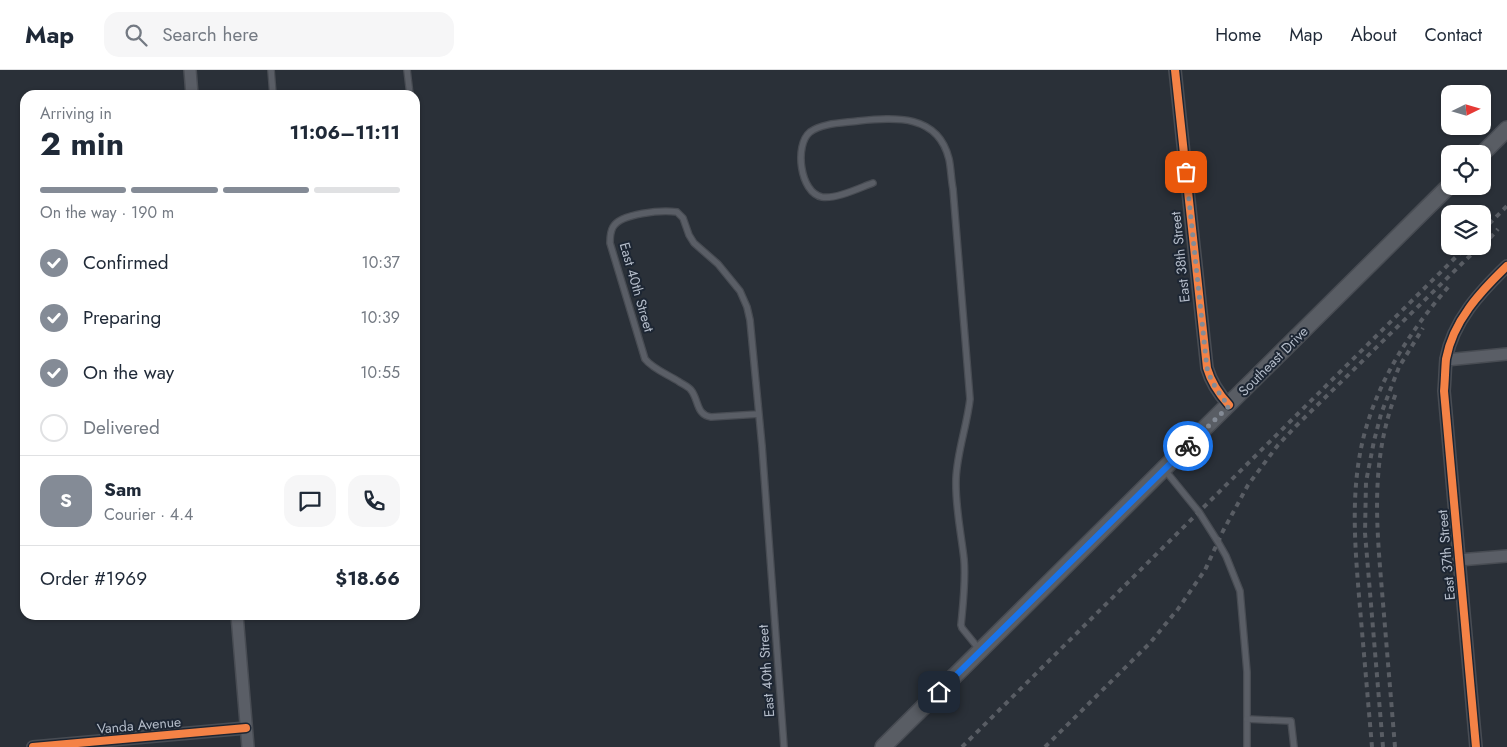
<!DOCTYPE html>
<meta charset="utf-8">
<style>
body{margin:0;font-family:Jost,sans-serif;background:#f6f6f7;color:#1f2937;height:100vh;display:flex;flex-direction:column;font-size:19px;white-space:nowrap}
*{box-sizing:border-box;margin:0}
p{font-size:16px;color:#747a83}
.icon{flex:none;width:28px;height:28px;fill:none;stroke:currentColor;stroke-width:2;stroke-linecap:round;stroke-linejoin:round}
.map{position:relative;flex:1;overflow:hidden}
.side{position:absolute;left:20px;top:20px;width:400px;height:530px;display:flex;flex-direction:column;background:#fff;border-radius:15px;box-shadow:0 1px 4px #0004}
.side>*{flex:none}
.needle{width:32px;rotate:85deg}
.controls{position:absolute;left:1441px;top:15px;display:grid;gap:10px}
.controls a{display:grid;place-items:center;width:50px;height:50px;border-radius:10px;background:#fff;box-shadow:0 1px 4px #0004;font-size:25px}
.pin{position:absolute;display:grid;place-items:center;width:42px;height:42px;color:#fff;margin:-21px;border-radius:10px;box-shadow:0 2px 8px #0006}
.courier{position:absolute;display:grid;place-items:center;width:50px;height:50px;margin:-25px;border:4px solid #1a73e8;border-radius:50%;background:#fff;color:#222;box-shadow:0 1px 6px #0007}
.overview em{font-style:normal;font-weight:700}
.overview div{display:flex;flex-direction:column-reverse}
.overview{display:flex;align-items:center;justify-content:space-between;height:85px;padding:0 20px}
h1{font-size:32px;font-weight:700;line-height:38px}
.bar{display:grid;grid-template-columns:repeat(4,1fr);gap:8px 5px;align-content:center;height:60px;padding:0 20px}
.bar i{height:6px;border-radius:4px;background:#e0e1e3}
.bar .current{background:#848b96}
.bar p{grid-column:span 4}
.line{display:flex;align-items:center;gap:12px;padding:0 20px;border-top:1px solid #e0e1e3}
.line div{flex:1}
.round{display:grid;place-items:center;flex:none;width:52px;height:52px;border-radius:15px;background:#f6f6f7}
ol{padding:0 20px;list-style:none}
li{display:flex;align-items:center;gap:15px;height:55px}
li p{margin-inline-start:auto}
li .icon{padding:5px;border-radius:50%;background:#848b96;color:#fff;stroke-width:4}
li:last-child{color:#747a83}
li i{width:28px;height:28px;border:2px solid #e0e1e3;border-radius:50%}
header{display:flex;align-items:center;gap:30px;box-sizing:border-box;height:70px;padding:0 25px;background:#fff;border-bottom:1px solid #e0e1e3}
header strong{font-size:24px}
nav{display:flex;gap:28px;margin-inline-start:auto;font-size:18px}
.search{width:350px;height:45px;background:#f6f6f7;display:flex;align-items:center;gap:12px;box-sizing:border-box;padding:0 18px;border-radius:15px;color:#747a83;font-size:19px}
.map>svg:first-child{display:block}
.lines{fill:none;stroke-linecap:round;stroke-linejoin:round}
.service-casing{stroke:#484c53;stroke-width:8}
.minor-casing{stroke:#484c53;stroke-width:14}
.secondary-casing{stroke:#484c53;stroke-width:18}
.service{stroke:#5a5e66;stroke-width:5.5}
.minor{stroke:#5a5e66;stroke-width:11}
.secondary{stroke:#595d64;stroke-width:15}
.rail{stroke:#595d64;stroke-width:4;stroke-dasharray:5 5;stroke-linecap:butt}
.cycleway-casing{stroke:#1d2633;stroke-width:11}
.cycleway{stroke:#f48246;stroke-width:8}
.done{stroke:#848b96;stroke-width:5;stroke-dasharray:0 9}
.route{stroke:#1a73e8;stroke-width:6}
.labels{text-anchor:middle;dominant-baseline:central;stroke-width:4;stroke-linejoin:round;paint-order:stroke}
.street-label{font-size:14px;fill:#b4bcc9;stroke:#1d2633}
</style>
<header>
<strong>Map</strong>
<div class="search"><svg class="icon" aria-label="search" viewBox="0 0 24 24"><circle cx="10" cy="10" r="6"/><path d="M15 15l6 6"/></svg>Search here</div>
<nav><a>Home</a><a>Map</a><a>About</a><a>Contact</a></nav>
</header>
<div class="map">
<svg width="1507" height="677" viewBox="0 0 1507 677">
<rect width="100%" height="100%" fill="#2a3038"/>
<g class="lines">
<defs>
<g id="service">
<path d="M271,0L273,25"/>
<path d="M407,0L410,25"/>
<path d="M873,113C859,118 837,129 822,127C800,123 794,75 810,62C822,53 843,53 858,51C895,47 938,44 949,89C951,98 951,109 953,119L970,329C967,356 957,382 956,409C955,436 961,462 964,489C966,510 963,534 961,555L962,558L979,579"/>
<path d="M759,344L711,347C696,345 699,330 691,320C688,316 682,314 678,311C667,304 653,299 645,289L610,173C610,167 610,162 613,157C621,143 662,140 677,142L683,148L689,165L694,173L718,194L740,221L747,237L750,250L762,376L784,677"/>
<path d="M1164,399L1199,442L1218,472L1226,486L1240,521L1247,602V677"/>
<path d="M1247,649L1291,651L1294,677"/>
</g>
<g id="minor">
<path d="M190,0L192,25"/>
<path d="M1175,0L1207,298C1211,312 1219,324 1229,335"/>
<path d="M1446,290L1507,284"/>
<path d="M1459,490L1507,486"/>
<path d="M237,545L248,677"/>
<path d="M33,677L246,658"/>
<path d="M1476,677L1444,321C1445,310 1445,300 1446,289C1453,251 1480,222 1507,196"/>
</g>
<g id="secondary">
<path d="M1482,84L1507,59"/>
<path d="M883,677L1450,115"/>
</g>
</defs>
<!-- service casing -->
<use href="#service" class="service-casing"/>
<!-- minor casing -->
<use href="#minor" class="minor-casing"/>
<!-- secondary casing -->
<use href="#secondary" class="secondary-casing"/>
<!-- service -->
<use href="#service" class="service"/>
<!-- minor -->
<use href="#minor" class="minor"/>
<!-- secondary -->
<use href="#secondary" class="secondary"/>
<!-- rail -->
<g class="rail">
<path d="M1482,161L1507,136"/>
<path d="M1477,183L1498,159"/>
<path d="M962,677L1467,176"/>
<path d="M1045,677L1150,573L1178,539L1205,500L1223,461L1248,415L1278,375L1296,356L1480,176"/>
<path d="M1372,677C1368,631 1364,584 1360,538C1355,477 1349,417 1366,358C1382,303 1413,258 1449,216"/>
<path d="M1383,677L1365,463L1366,412L1374,371L1381,344L1399,297L1423,258"/>
<path d="M1395,677C1391,629 1387,581 1383,533C1377,460 1369,394 1396,323"/>
</g>
<defs>
<g id="cycleway">
<path d="M1175,0L1207,298C1211,312 1219,324 1229,335"/>
<path d="M33,677L246,658"/>
<path d="M1476,677L1444,321C1445,310 1445,300 1446,289C1453,251 1480,222 1507,196"/>
</g>
</defs>
<!-- cycleway casing -->
<use href="#cycleway" class="cycleway-casing"/>
<!-- cycleway -->
<use href="#cycleway" class="cycleway"/>
</g>
<g class="lines">
<!-- done -->
<path class="done" d="M1186,102L1207,298C1211,312 1219,324 1229,336L1188,376"/>
<!-- route -->
<path class="route" d="M939,622L1188,376"/>
</g>
<g class="labels">
<!-- street labels -->
<g class="street-label">
<text transform="translate(1180 187) rotate(-96)">East 38th Street</text>
<text transform="translate(637 217) rotate(74)">East 40th Street</text>
<text transform="translate(1273 291) rotate(-45)">Southeast Drive</text>
<text transform="translate(1446 485) rotate(-95)">East 37th Street</text>
<text transform="translate(766 601) rotate(-94)">East 40th Street</text>
<text transform="translate(139 655) rotate(-5)">Vanda Avenue</text>
</g>
</g>
</svg>
<div class="controls">
<a><svg class="needle" viewBox="-14 -14 28 28"><path d="M0-13l5 13h-10z" fill="#e53935"/><path d="M0 13l5-13h-10z" fill="#747a83"/></svg></a>
<a><svg class="icon" aria-label="locate" viewBox="0 0 24 24"><circle cx="12" cy="12" r="6"/><path d="M12 2v4M12 18v4M2 12h4M18 12h4"/></svg></a>
<a><svg class="icon" aria-label="layers" viewBox="0 0 24 24"><path d="M12 4l9 5-9 5-9-5zM3 14l9 5 9-5"/></svg></a>
</div>
<div class="pin" style="left:1186px;top:102px;background:#ea580c"><svg class="icon" aria-label="bag" viewBox="0 0 24 24"><path d="M5 8h14l-1 12H6zM9 8a3 3 0 0 1 6 0"/></svg></div>
<div class="pin" style="left:939px;top:622px;background:#1f2937"><svg class="icon" aria-label="home" viewBox="0 0 24 24"><path d="M3 11l9-7 9 7M6 9v11h12V9"/></svg></div>
<div class="courier" style="left:1188px;top:376px"><svg class="icon" aria-label="bike" viewBox="0 0 24 24"><circle cx="6" cy="16" r="4"/><circle cx="18" cy="16" r="4"/><path d="M6 16l4-8h5l3 8M10 8l3 8H6M13 5h3"/></svg></div>
<section class="side">
<div class="overview"><div><h1>2 min</h1><p>Arriving in</p></div><em>11:06–11:11</em></div>
<div class="bar"><i class="current"></i><i class="current"></i><i class="current"></i><i></i><p>On the way · 190 m</p></div>
<ol>
<li><svg class="icon" aria-label="check" viewBox="0 0 24 24"><path d="M5 12l5 5 9-10"/></svg>Confirmed<p>10:37</p></li>
<li><svg class="icon" aria-label="check" viewBox="0 0 24 24"><path d="M5 12l5 5 9-10"/></svg>Preparing<p>10:39</p></li>
<li><svg class="icon" aria-label="check" viewBox="0 0 24 24"><path d="M5 12l5 5 9-10"/></svg>On the way<p>10:55</p></li>
<li><i></i>Delivered</li>
</ol>
<div class="line" style="height:90px"><b class="round" style="background:#848b96;color:#fff">S</b><div><b>Sam</b><p>Courier · 4.4</p></div><a class="round"><svg class="icon" aria-label="chat" viewBox="0 0 24 24"><path d="M4 5h16v11H9l-5 4z"/></svg></a><a class="round"><svg class="icon" aria-label="phone" viewBox="0 0 24 24"><path d="M5 4h4l2 5-3 2q2 4 5 5l2-3 5 2v4C11 20 4 13 5 4z"/></svg></a></div>
<div class="line" style="height:65px"><div>Order #1969</div><b>$18.66</b></div>
</section>
</div>
